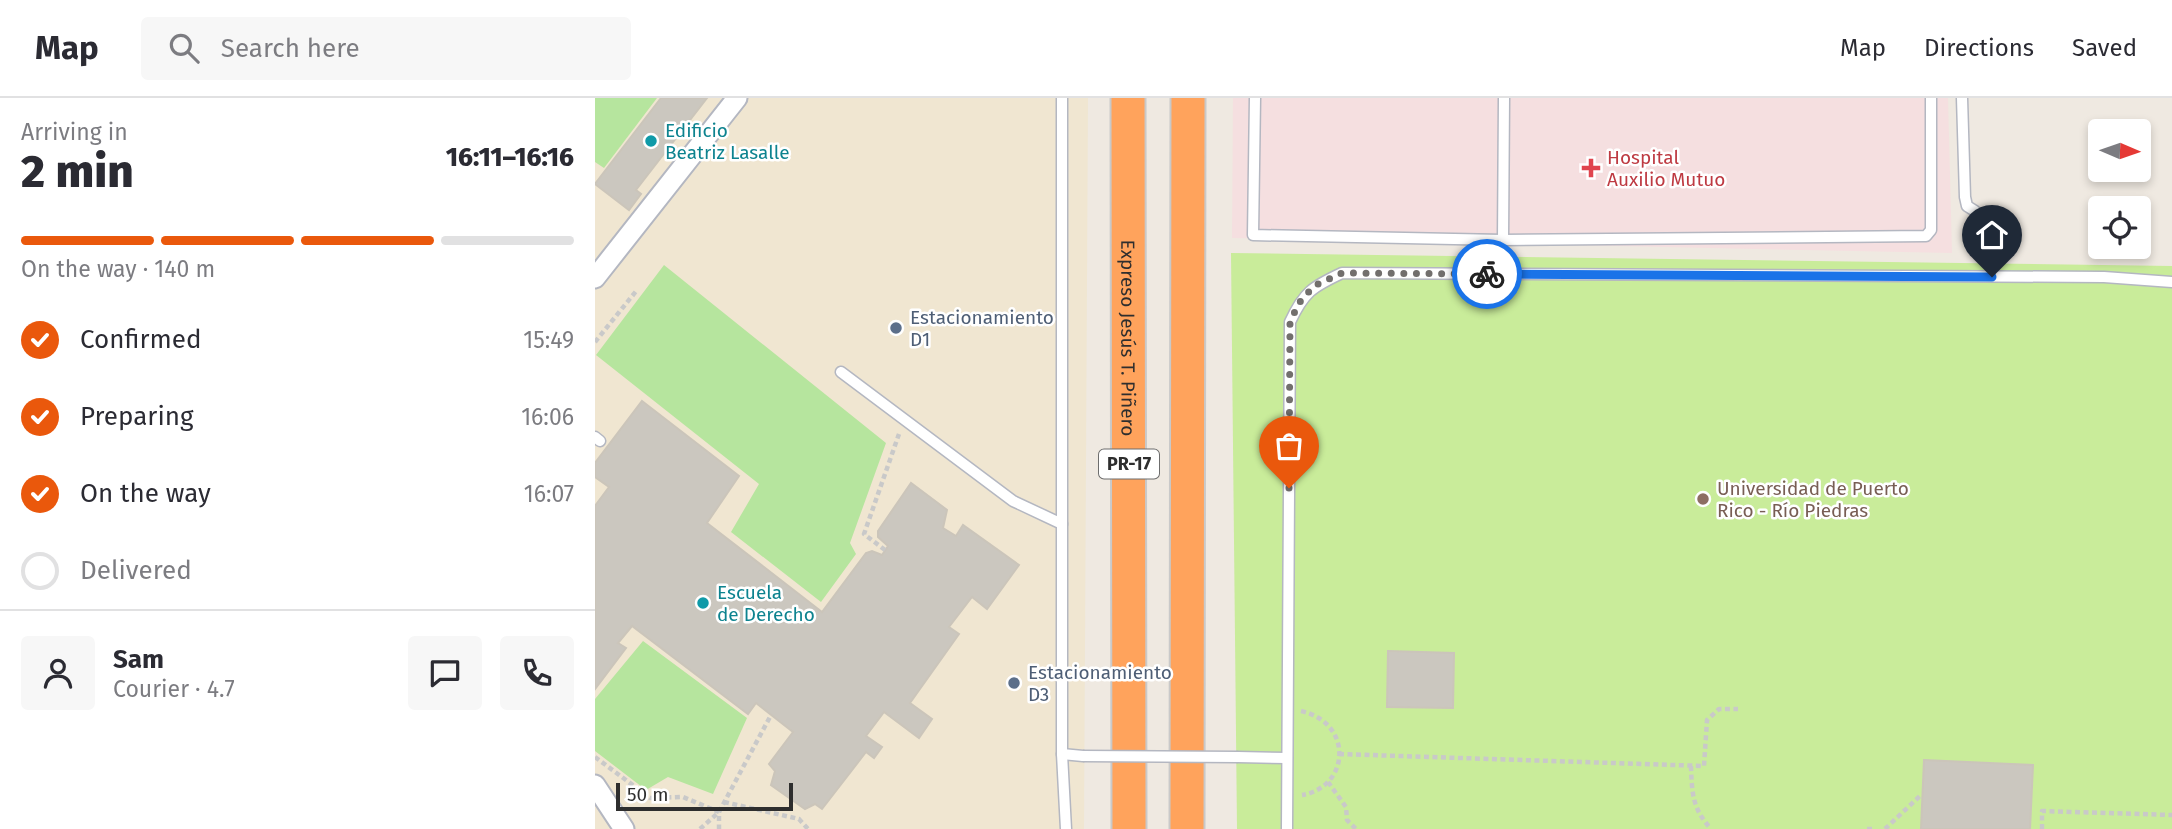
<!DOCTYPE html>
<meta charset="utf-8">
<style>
body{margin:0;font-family:"Fira Sans",sans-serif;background:#f7f7f7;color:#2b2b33;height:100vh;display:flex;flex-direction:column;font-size:26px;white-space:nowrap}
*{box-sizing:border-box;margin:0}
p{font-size:23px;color:#7c7c81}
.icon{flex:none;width:38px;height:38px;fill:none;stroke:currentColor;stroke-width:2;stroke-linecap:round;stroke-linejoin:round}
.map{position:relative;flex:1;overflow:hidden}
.side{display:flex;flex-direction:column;background:#fff;width:595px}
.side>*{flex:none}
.needle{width:46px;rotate:92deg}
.tools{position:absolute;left:1493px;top:21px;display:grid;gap:14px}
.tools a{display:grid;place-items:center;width:63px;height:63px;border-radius:7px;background:#fff;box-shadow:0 4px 10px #0003;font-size:35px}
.scale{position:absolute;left:21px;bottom:18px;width:177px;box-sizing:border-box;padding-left:7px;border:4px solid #2e2e2e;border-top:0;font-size:19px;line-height:24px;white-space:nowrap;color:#2e2e2e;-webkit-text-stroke:5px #fff;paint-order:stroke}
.pin{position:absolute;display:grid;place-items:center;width:60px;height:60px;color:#fff;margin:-72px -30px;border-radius:50% 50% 50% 0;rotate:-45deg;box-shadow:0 0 7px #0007}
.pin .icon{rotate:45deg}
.courier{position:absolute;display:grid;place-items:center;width:70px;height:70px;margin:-35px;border:5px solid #1a73e8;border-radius:50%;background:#fff;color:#222;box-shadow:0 2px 9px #0007}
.head em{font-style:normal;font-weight:800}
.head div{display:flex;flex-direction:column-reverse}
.head{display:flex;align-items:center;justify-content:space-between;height:119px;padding:0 21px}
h1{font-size:46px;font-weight:800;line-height:52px}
.bar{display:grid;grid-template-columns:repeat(4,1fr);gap:10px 7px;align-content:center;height:84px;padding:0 21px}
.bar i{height:9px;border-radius:5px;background:#e1e1e2}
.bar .current{background:#ea580c}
.bar p{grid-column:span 4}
.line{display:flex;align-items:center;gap:18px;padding:0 21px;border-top:2px solid #e1e1e2}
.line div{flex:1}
.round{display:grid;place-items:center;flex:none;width:74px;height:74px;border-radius:7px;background:#f7f7f7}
ol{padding:0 21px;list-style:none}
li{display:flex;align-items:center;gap:21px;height:77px}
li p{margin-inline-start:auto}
li .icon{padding:7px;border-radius:50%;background:#ea580c;color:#fff;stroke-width:4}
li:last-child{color:#7c7c81}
li i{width:38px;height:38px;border:4px solid #e1e1e2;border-radius:50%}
header{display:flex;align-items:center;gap:42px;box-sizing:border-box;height:98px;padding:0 35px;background:#fff;border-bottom:2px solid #e1e1e2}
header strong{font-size:33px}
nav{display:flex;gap:38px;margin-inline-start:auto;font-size:24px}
.search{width:490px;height:63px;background:#f7f7f7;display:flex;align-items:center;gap:18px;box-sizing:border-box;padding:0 24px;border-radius:7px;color:#7c7c81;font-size:26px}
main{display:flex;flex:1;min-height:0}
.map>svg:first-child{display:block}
.education{fill:#f0e6d1}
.medical{fill:#f5dfe0}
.green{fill:#b6e59e}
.pitch{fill:#c9ec9a}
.building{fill:#cbc7bf;stroke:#cbc5ba;stroke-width:2}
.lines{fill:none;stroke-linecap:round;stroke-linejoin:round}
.service-casing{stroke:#b4b7c1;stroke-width:13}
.minor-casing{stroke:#b4b7c1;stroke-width:23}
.motorway-casing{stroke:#c9c9c9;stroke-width:37}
.path{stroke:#c9c9c9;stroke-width:4.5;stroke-dasharray:5 3.5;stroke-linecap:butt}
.service{stroke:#fff;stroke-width:10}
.minor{stroke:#fff;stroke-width:19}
.motorway{stroke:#ffa35c;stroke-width:33}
.service-bridge-casing{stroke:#b4b7c1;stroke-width:13;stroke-linecap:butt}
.service-bridge{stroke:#fff;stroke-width:10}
.done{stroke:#726f6d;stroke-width:7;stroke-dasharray:0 12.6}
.route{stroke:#1a73e8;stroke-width:9}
.culture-dot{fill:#0f9aa8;stroke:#fff;stroke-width:2.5}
.health-dot{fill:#e0444e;stroke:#fff;stroke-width:2.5}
.service-dot{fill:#5c6f8a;stroke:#fff;stroke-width:2.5}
.education-dot{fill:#8d6e63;stroke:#fff;stroke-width:2.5}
.labels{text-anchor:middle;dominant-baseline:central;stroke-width:5;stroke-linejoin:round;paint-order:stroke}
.shield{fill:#fff;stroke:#6d6d6d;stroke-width:2}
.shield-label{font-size:18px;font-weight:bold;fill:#2e2e2e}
.culture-label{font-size:19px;fill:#0d838f;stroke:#fff;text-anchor:start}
.health-label{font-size:19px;fill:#be3a42;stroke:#fff;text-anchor:start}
.service-label{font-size:19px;fill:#4e5e75;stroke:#fff;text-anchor:start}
.street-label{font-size:19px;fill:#2e2e2e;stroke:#fff}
.education-label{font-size:19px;fill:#785e54;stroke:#fff;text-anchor:start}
</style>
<header>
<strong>Map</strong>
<div class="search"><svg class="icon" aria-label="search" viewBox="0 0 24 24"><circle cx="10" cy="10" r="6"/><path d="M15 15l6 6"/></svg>Search here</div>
<nav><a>Map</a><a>Directions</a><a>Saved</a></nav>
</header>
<main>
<section class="side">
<div class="head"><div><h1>2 min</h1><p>Arriving in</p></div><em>16:11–16:16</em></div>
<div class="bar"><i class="current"></i><i class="current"></i><i class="current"></i><i></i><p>On the way · 140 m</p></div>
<ol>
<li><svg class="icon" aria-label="check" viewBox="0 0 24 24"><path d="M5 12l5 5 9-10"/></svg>Confirmed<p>15:49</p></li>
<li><svg class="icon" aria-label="check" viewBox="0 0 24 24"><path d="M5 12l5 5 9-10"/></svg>Preparing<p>16:06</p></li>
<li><svg class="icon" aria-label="check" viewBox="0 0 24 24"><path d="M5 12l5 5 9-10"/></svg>On the way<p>16:07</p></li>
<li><i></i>Delivered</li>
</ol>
<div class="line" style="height:126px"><a class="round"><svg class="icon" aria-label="person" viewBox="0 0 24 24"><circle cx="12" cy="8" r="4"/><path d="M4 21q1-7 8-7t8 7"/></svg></a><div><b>Sam</b><p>Courier · 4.7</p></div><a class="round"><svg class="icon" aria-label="chat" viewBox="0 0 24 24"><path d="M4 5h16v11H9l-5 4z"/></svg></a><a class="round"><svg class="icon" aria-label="phone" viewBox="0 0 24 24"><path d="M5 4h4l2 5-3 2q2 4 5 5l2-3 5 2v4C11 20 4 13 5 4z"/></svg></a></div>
</section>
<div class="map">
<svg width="1577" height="731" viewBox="0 0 1577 731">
<rect width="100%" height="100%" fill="#efe9e1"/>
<!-- education -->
<path class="education" d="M0,0H493L489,731H0Z"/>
<!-- medical -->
<path class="medical" d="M638,0H1353L1357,155L637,140Z"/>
<!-- green -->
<g class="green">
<path d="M0,0H62L9,70L0,64Z"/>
<path d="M69,167L291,345L255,445L261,456L226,504L136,434L164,386L1,257Z"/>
<path d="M48,543L152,620L118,696L73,679L51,692L0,653V601Z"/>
</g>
<!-- pitch -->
<path class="pitch" d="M636,155L1577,168V731H642Z"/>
<!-- building -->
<g class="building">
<path d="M66,0H112L41,92L46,96L34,112L0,86Z"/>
<path d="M47,303L144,378L112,425L227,514L271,455L277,453L287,457L293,448L283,439V433L316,385L352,412L348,430L361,438L368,427L424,467L392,511L377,499L354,529L364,536L315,605L337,621L324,640L289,614L271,638L287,649L279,660L271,654L227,711L220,706L210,711L176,687L180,673L174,666L198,634L161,605L153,616L37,528L23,545L31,550L0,591V408L14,389L0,379V365Z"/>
<path d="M793,553L859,555L858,610L792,609Z"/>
<path d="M1329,662L1438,667L1435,731H1326Z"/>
</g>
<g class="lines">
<defs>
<g id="service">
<path d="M467,0V656L471,731"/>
<path d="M660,0L658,137L908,142L1331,138L1336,132V0"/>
<path d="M1367,0L1370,99L1372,108L1380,113"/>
<path d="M908,142L909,0"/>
<path d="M246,274L418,403L467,426"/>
<path d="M0,339L5,343"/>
<path d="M467,656L488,658"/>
<path d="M643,659L692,660"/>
<path d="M692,731L695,224C709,194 717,189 747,175L1509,179L1577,184"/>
</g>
<g id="minor">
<path d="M0,180L142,0"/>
<path d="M0,687L29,731"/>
</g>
<g id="motorway">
<path id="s1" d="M533,0L534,731"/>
<path d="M592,731L593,0"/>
</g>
</defs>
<!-- service casing -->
<use href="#service" class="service-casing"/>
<!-- minor casing -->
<use href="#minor" class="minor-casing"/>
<!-- motorway casing -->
<use href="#motorway" class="motorway-casing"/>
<!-- path -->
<g class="path">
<path d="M0,244L42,192"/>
<path d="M290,452L269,436L304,336"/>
<path d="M706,613C759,625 755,689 707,697"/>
<path d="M744,656L1109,668L1112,622L1124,611H1143"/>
<path d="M0,659L55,700L88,699L124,714V731"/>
<path d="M1096,668C1097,695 1097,710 1116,731"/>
<path d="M733,684L751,709L752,722L761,731"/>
<path d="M129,704L204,721L213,731"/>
<path d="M105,731L124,714L176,617"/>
<path d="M1272,731H1279"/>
<path d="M1290,731L1327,696"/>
<path d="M1447,731V713L1577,717"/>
</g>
<!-- service -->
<use href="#service" class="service"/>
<!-- minor -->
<use href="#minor" class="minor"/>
<!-- motorway -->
<use href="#motorway" class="motorway"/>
<defs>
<path id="service-bridge" d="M488,658L643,659"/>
</defs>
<!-- service-bridge casing -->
<use href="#service-bridge" class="service-bridge-casing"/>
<!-- service-bridge -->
<use href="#service-bridge" class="service-bridge"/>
</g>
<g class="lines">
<!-- done -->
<path class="done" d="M694,390L695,224L704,205L719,188L747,175L892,176"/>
<!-- route -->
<path class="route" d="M892,176L1397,179"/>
</g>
<!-- markers -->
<g class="culture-dot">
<circle cx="56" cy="43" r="7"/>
<circle cx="108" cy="505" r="7"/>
</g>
<path class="health-dot" d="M992.5 59.5h7v7h7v7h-7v7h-7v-7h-7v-7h7z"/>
<g class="service-dot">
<circle cx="301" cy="230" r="7"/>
<circle cx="419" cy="585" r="7"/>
</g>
<circle class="education-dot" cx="1108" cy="401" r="7"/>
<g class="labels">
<!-- shield labels -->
<rect class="shield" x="504" y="351.5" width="60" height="29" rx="5"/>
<g class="shield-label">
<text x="534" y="366">PR-17</text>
</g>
<!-- culture labels -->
<g class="culture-label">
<text x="70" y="32">Edificio<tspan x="70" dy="22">Beatriz Lasalle</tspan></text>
<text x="122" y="494">Escuela<tspan x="122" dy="22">de Derecho</tspan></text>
</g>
<!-- health labels -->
<g class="health-label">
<text x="1012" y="59">Hospital<tspan x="1012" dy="22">Auxilio Mutuo</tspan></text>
</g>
<!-- service labels -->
<g class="service-label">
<text x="315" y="219">Estacionamiento<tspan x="315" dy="22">D1</tspan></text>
<text x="433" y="574">Estacionamiento<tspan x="433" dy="22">D3</tspan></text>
</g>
<!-- street labels -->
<g class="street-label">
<text stroke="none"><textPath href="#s1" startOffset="240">Expreso Jesús T. Piñero</textPath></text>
</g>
<!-- education labels -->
<g class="education-label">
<text x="1122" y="390">Universidad de Puerto<tspan x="1122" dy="22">Rico - Río Piedras</tspan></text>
</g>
</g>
</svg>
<div class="tools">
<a><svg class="needle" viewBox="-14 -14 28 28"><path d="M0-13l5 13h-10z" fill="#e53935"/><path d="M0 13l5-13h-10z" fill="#7c7c81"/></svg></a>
<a><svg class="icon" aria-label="locate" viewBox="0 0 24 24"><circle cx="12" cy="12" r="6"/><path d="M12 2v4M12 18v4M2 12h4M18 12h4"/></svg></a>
</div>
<div class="scale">50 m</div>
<div class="pin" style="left:694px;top:390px;background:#ea580c"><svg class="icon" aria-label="bag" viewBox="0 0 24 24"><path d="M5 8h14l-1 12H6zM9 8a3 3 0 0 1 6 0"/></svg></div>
<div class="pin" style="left:1397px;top:179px;background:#1f2937"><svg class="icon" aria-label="home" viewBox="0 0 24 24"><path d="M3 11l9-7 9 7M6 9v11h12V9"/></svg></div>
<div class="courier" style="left:892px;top:176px"><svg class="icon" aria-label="bike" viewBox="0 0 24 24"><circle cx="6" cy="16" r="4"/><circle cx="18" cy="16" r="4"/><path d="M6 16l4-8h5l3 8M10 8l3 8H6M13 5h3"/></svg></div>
</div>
</main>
